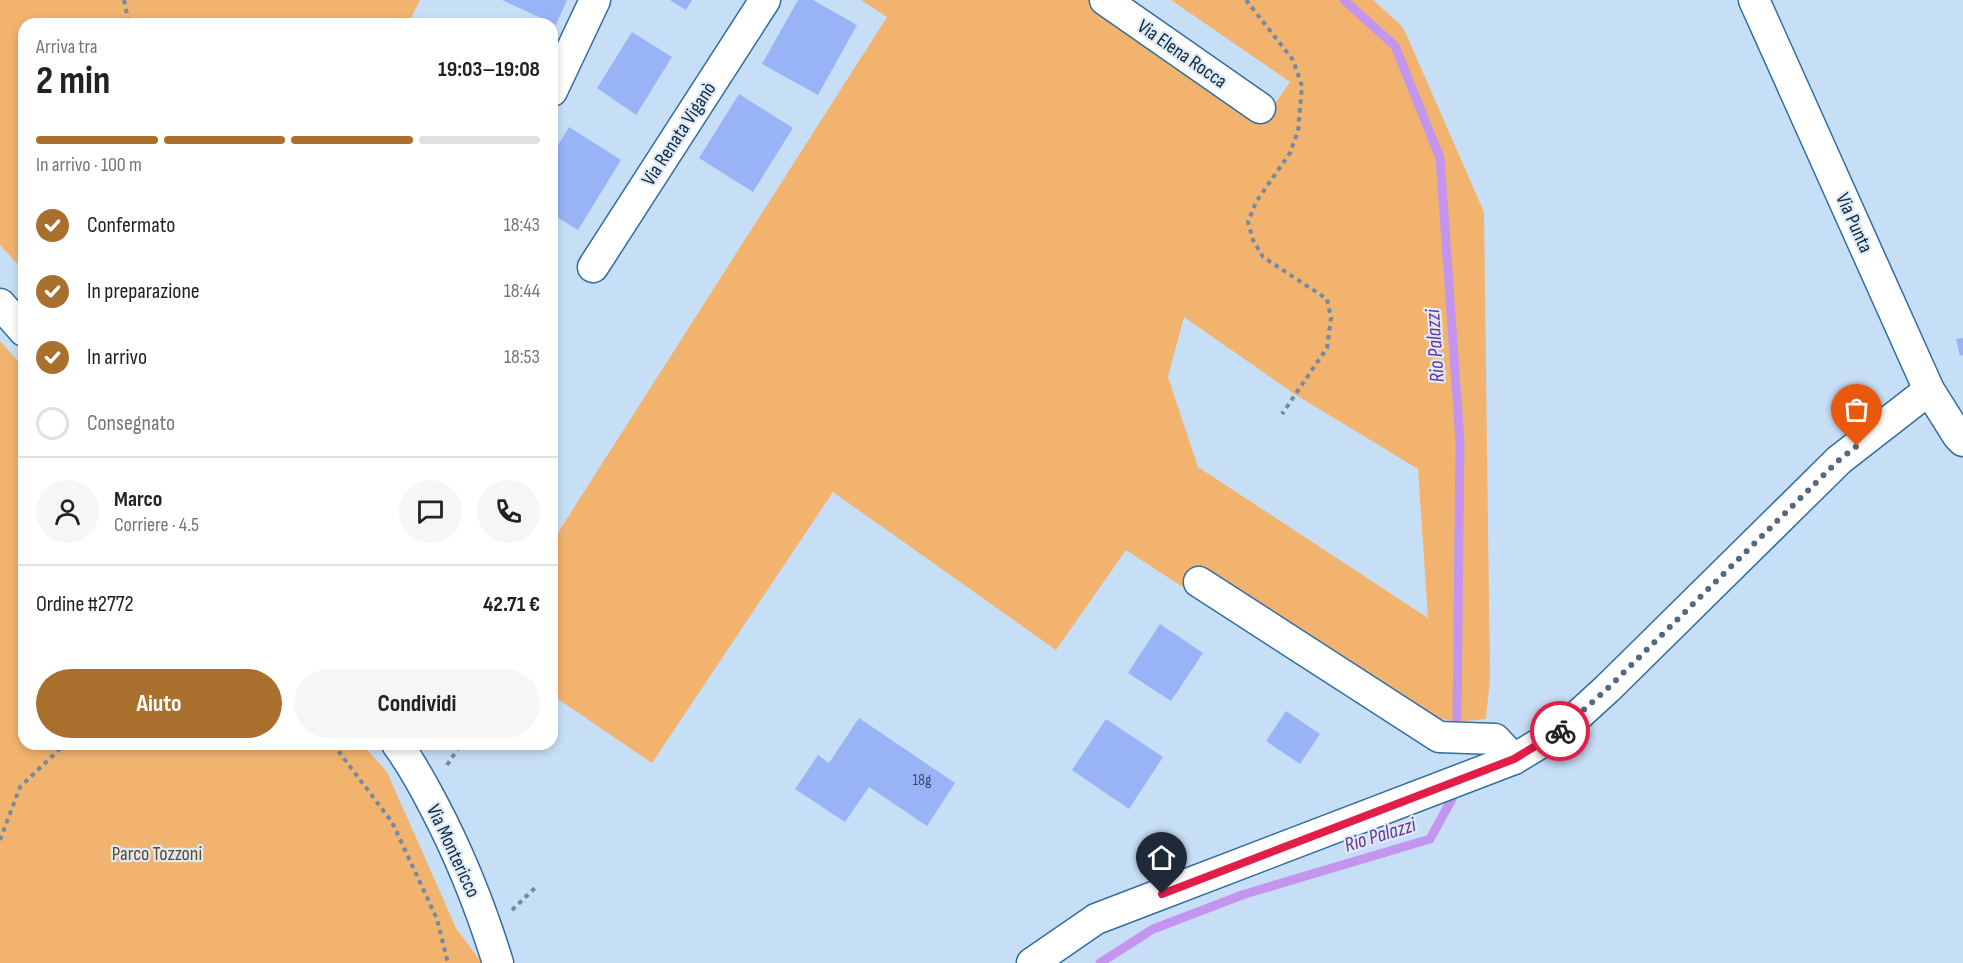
<!DOCTYPE html>
<html lang="it">
<meta charset="utf-8">
<style>
body{margin:0;font-family:"Sofia Sans Condensed",sans-serif;background:#f6f6f6;color:#222;height:100vh;display:flex;flex-direction:column;font-size:22px;white-space:nowrap}
*{box-sizing:border-box;margin:0}
p{font-size:20px;color:#767676}
.icon{flex:none;width:33px;height:33px;fill:none;stroke:currentColor;stroke-width:2;stroke-linecap:round;stroke-linejoin:round}
.map{position:relative;flex:1;overflow:hidden}
.details{position:absolute;left:18px;top:18px;width:540px;height:732px;display:flex;flex-direction:column;background:#fff;border-radius:18px;box-shadow:0 3px 9px #0003}
.details>*{flex:none}
.pin{position:absolute;display:grid;place-items:center;width:51px;height:51px;color:#fff;margin:-62px -26px;border-radius:50% 50% 50% 0;rotate:-45deg;box-shadow:0 0 6px #0007}
.pin .icon{rotate:45deg}
.courier{position:absolute;display:grid;place-items:center;width:60px;height:60px;margin:-30px;border:4px solid #e11d48;border-radius:50%;background:#fff;color:#222;box-shadow:0 2px 8px #0007}
.head em{font-style:normal;font-weight:700}
.head div{display:flex;flex-direction:column-reverse}
.head{display:flex;align-items:center;justify-content:space-between;height:102px;padding:0 18px}
h1{font-size:39px;font-weight:700;line-height:45px}
.bar{display:grid;grid-template-columns:repeat(4,1fr);gap:9px 6px;align-content:center;height:72px;padding:0 18px}
.bar i{height:8px;border-radius:4px;background:#e0e0e0}
.bar .on{background:#a86f2d}
.bar p{grid-column:span 4}
.line{display:flex;align-items:center;gap:15px;padding:0 18px;border-top:2px solid #e0e0e0}
.line div{flex:1}
.round{display:grid;place-items:center;flex:none;width:63px;height:63px;border-radius:32px;background:#f6f6f6}
ol{padding:0 18px;list-style:none}
li{display:flex;align-items:center;gap:18px;height:66px}
li p{margin-inline-start:auto}
li .icon{padding:6px;border-radius:50%;background:#a86f2d;color:#fff;stroke-width:4}
li:last-child{color:#767676}
li i{width:33px;height:33px;border:3px solid #e0e0e0;border-radius:50%}
.primary-button{display:flex;gap:12px;margin-top:auto;padding:12px 18px}
.primary-button a{flex:1;height:69px;border-radius:36px;background:#a86f2d;color:#fff;font-size:24px;font-weight:700;line-height:69px;text-align:center}
.primary-button a+a{background:#f6f6f6;color:#222}
.map>svg:first-child{display:block}
.green{fill:#f2b36f;fill-rule:evenodd}
.lines{fill:none;stroke-linecap:round;stroke-linejoin:round}
.stream{stroke:#c495ef;stroke-width:9}
.building{fill:#98b4f7}
.minor-casing{stroke:#306da0;stroke-width:33}
.path{stroke:#728ba1;stroke-width:4;stroke-dasharray:4.5 4.5;stroke-linecap:butt}
.minor{stroke:#fff;stroke-width:30}
.done{stroke:#516a80;stroke-width:6;stroke-dasharray:0 10.8}
.route{stroke:#e11d48;stroke-width:8}
.labels{text-anchor:middle;dominant-baseline:central;stroke-width:4.5;stroke-linejoin:round;paint-order:stroke}
.number-label{font-size:16px;fill:#344d6e}
.street-label{font-size:20px;fill:#122b41;stroke:#deebf6}
.park-label{font-size:20px;fill:#664624;stroke:#deebf6}
.water-label{font-size:21px;font-style:italic;fill:#6c3199;stroke:#deebf6}
</style>
<div class="map">
<svg width="1963" height="963" viewBox="0 0 1963 963">
<rect width="100%" height="100%" fill="#c7dff6"/>
<!-- green -->
<g class="green">
<path d="M0,0H420L411,18L422,24H24V271L0,245Z"/>
<path d="M861,0H1097L1266,117L1290,82L1171,0H1373L1403,27L1484,212L1490,678L1486,719L1457,722L1442,719L1441,755L1126,550L1056,650L833,492L652,763L552,695V542L887,17ZM1184,317L1296,395L1418,469L1428,618L1198,467L1168,377Z"/>
<path d="M0,341L24,368V744H362L387,772L456,928L482,963H0Z"/>
</g>
<g class="lines">
<!-- stream -->
<g class="stream">
<path d="M1344,0L1395,46L1440,158L1460,441L1457,722"/>
<path d="M1100,963L1153,929L1245,894L1430,839L1452,799"/>
</g>
</g>
<!-- building -->
<g class="building">
<path d="M502,0H567L556,25Z"/>
<path d="M670,0H692L686,10Z"/>
<path d="M798,0H813L857,25L818,95L762,64Z"/>
<path d="M632,32L672,57L636,115L597,88Z"/>
<path d="M739,94L793,128L753,192L699,158Z"/>
<path d="M569,127L621,160L578,230L552,214V155Z"/>
<path d="M1963,338V355L1960,356L1956,339Z"/>
<path d="M1160,624L1203,653L1171,701L1128,673Z"/>
<path d="M1286,711L1320,734L1300,764L1266,741Z"/>
<path d="M859,718L955,783L927,826L869,787L845,822L795,789L818,755L829,763Z"/>
<path d="M1106,719L1163,757L1129,809L1072,770Z"/>
</g>
<g class="lines">
<defs>
<g id="minor">
<path d="M1105,0L1260,108"/>
<path d="M1754,0L1929,390L1958,436L1963,441"/>
<path d="M552,91L595,0"/>
<path d="M593,267L765,0"/>
<path d="M0,304L24,331"/>
<path d="M1199,582L1439,737L1495,739L1514,759"/>
<path d="M397,744C411,763 422,783 433,804C460,855 481,908 498,963"/>
<path d="M1032,963L1096,919L1514,759L1562,730L1608,688L1839,460L1929,390"/>
</g>
</defs>
<!-- minor casing -->
<use href="#minor" class="minor-casing"/>
<!-- path -->
<g class="path">
<path d="M124,0L129,24"/>
<path d="M1246,0L1293,60L1302,86L1298,131L1290,153L1256,202L1248,222L1253,240L1263,257L1327,299L1331,318L1327,348L1282,414"/>
<path d="M333,744L392,822L437,919L448,963"/>
<path d="M447,765L461,744"/>
<path d="M0,840L20,787L65,744"/>
<path d="M512,910L536,887"/>
</g>
<!-- minor -->
<use href="#minor" class="minor"/>
</g>
<g class="lines">
<!-- done -->
<path class="done" d="M1560,731L1608,688L1839,460L1857,446"/>
<!-- route -->
<path class="route" d="M1162,894L1514,759L1560,731"/>
</g>
<g class="labels">
<!-- number labels -->
<g class="number-label">
<text x="922" y="780">18g</text>
</g>
<!-- street labels -->
<g class="street-label">
<text transform="translate(1182 54) rotate(35)">Via Elena Rocca</text>
<text transform="translate(679 134) rotate(-57)">Via Renata Viganò</text>
<text transform="translate(1854 223) rotate(66)">Via Punta</text>
<text transform="translate(453 851) rotate(65)">Via Montericco</text>
</g>
<!-- park labels -->
<g class="park-label">
<text x="157" y="854">Parco Tozzoni</text>
</g>
<!-- water labels -->
<g class="water-label">
<text transform="translate(1435 346) rotate(-94)">Rio Palazzi</text>
<text transform="translate(1380 835) rotate(-17)">Rio Palazzi</text>
</g>
</g>
</svg>
<div class="pin" style="left:1857px;top:446px;background:#ea580c"><svg class="icon" aria-label="bag" viewBox="0 0 24 24"><path d="M5 8h14l-1 12H6zM9 8a3 3 0 0 1 6 0"/></svg></div>
<div class="pin" style="left:1162px;top:894px;background:#1f2937"><svg class="icon" aria-label="home" viewBox="0 0 24 24"><path d="M3 11l9-7 9 7M6 9v11h12V9"/></svg></div>
<div class="courier" style="left:1560px;top:731px"><svg class="icon" aria-label="bike" viewBox="0 0 24 24"><circle cx="6" cy="16" r="4"/><circle cx="18" cy="16" r="4"/><path d="M6 16l4-8h5l3 8M10 8l3 8H6M13 5h3"/></svg></div>
<section class="details">
<div class="head"><div><h1>2 min</h1><p>Arriva tra</p></div><em>19:03–19:08</em></div>
<div class="bar"><i class="on"></i><i class="on"></i><i class="on"></i><i></i><p>In arrivo · 100 m</p></div>
<ol>
<li><svg class="icon" aria-label="check" viewBox="0 0 24 24"><path d="M5 12l5 5 9-10"/></svg>Confermato<p>18:43</p></li>
<li><svg class="icon" aria-label="check" viewBox="0 0 24 24"><path d="M5 12l5 5 9-10"/></svg>In preparazione<p>18:44</p></li>
<li><svg class="icon" aria-label="check" viewBox="0 0 24 24"><path d="M5 12l5 5 9-10"/></svg>In arrivo<p>18:53</p></li>
<li><i></i>Consegnato</li>
</ol>
<div class="line" style="height:108px"><a class="round"><svg class="icon" aria-label="person" viewBox="0 0 24 24"><circle cx="12" cy="8" r="4"/><path d="M4 21q1-7 8-7t8 7"/></svg></a><div><b>Marco</b><p>Corriere · 4.5</p></div><a class="round"><svg class="icon" aria-label="chat" viewBox="0 0 24 24"><path d="M4 5h16v11H9l-5 4z"/></svg></a><a class="round"><svg class="icon" aria-label="phone" viewBox="0 0 24 24"><path d="M5 4h4l2 5-3 2q2 4 5 5l2-3 5 2v4C11 20 4 13 5 4z"/></svg></a></div>
<div class="line" style="height:78px"><div>Ordine #2772</div><b>42.71 €</b></div>
<div class="primary-button"><a>Aiuto</a><a>Condividi</a></div>
</section>
</div>
